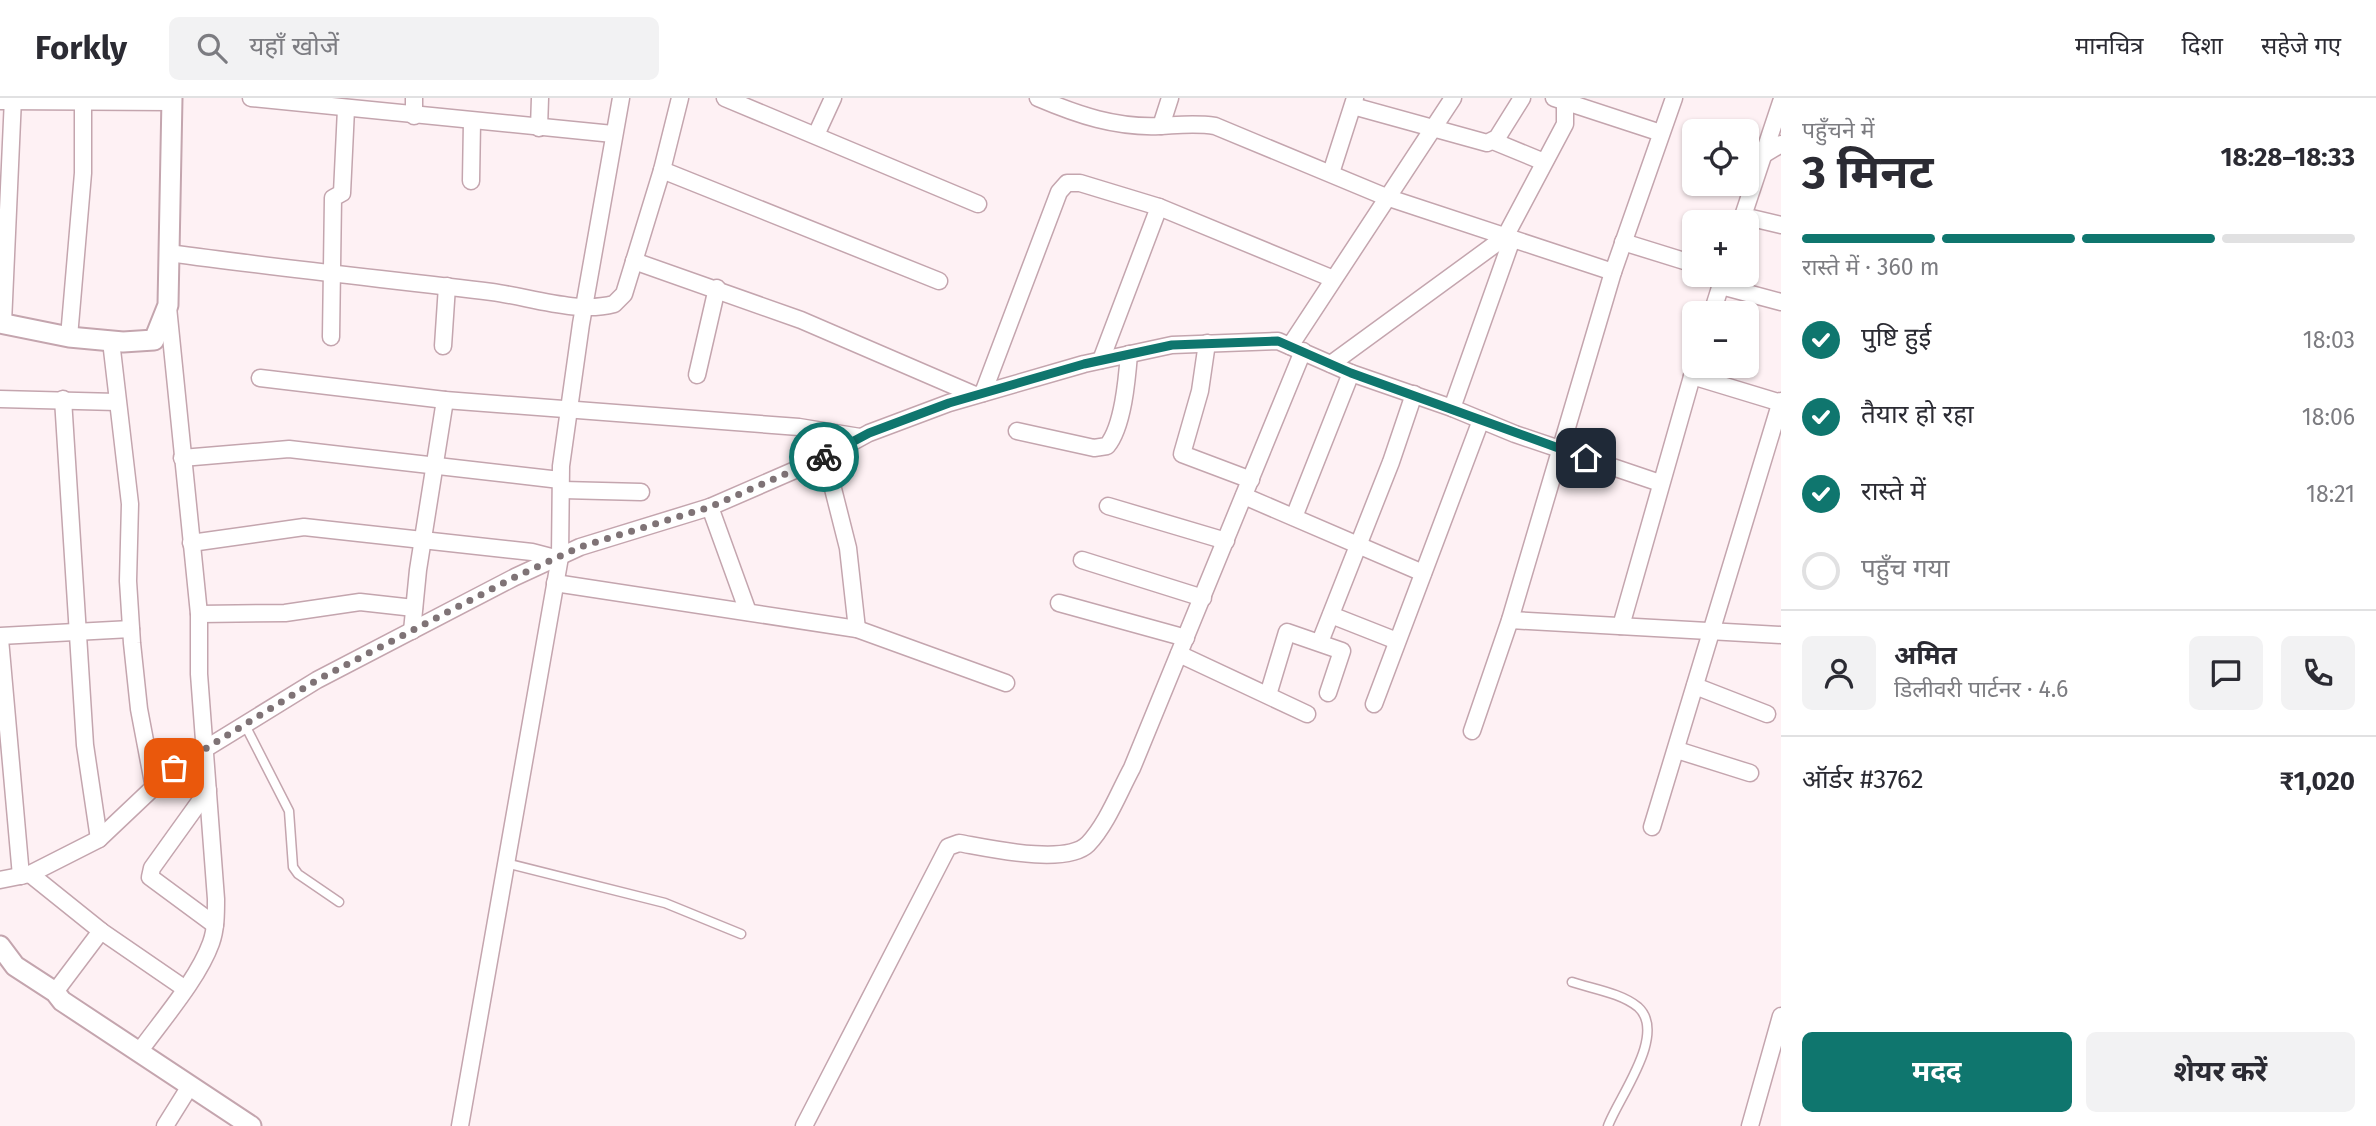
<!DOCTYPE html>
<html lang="hi">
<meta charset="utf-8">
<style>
body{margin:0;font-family:"Fira Sans","Noto Sans Devanagari",sans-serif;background:#f2f2f3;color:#2b2b33;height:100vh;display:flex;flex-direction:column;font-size:26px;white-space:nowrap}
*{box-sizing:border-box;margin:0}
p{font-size:23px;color:#7c7c81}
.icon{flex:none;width:38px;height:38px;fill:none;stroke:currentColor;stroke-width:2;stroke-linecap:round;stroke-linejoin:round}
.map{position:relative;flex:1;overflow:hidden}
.sheet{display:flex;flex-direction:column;background:#fff;width:595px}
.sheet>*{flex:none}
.fabs{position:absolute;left:1682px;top:21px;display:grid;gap:14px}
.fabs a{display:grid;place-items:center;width:77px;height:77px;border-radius:10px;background:#fff;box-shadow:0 2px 5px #0004;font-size:35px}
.pin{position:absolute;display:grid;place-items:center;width:60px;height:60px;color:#fff;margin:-30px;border-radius:14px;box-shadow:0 4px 10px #0006}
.courier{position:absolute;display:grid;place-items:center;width:70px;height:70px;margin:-35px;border:5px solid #0f766e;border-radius:50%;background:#fff;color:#222;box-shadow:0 2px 9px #0007}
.headline em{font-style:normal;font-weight:700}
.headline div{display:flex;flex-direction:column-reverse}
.headline{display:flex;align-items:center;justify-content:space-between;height:119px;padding:0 21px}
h1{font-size:46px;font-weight:700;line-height:52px}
.bar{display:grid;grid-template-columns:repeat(4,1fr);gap:10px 7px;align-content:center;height:84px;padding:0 21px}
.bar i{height:9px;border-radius:5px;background:#e1e1e2}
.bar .current{background:#0f766e}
.bar p{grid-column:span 4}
.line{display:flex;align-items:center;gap:18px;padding:0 21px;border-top:2px solid #e1e1e2}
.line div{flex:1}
.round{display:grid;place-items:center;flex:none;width:74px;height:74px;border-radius:10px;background:#f2f2f3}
ol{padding:0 21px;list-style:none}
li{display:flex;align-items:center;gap:21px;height:77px}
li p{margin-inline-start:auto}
li .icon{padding:7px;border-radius:50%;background:#0f766e;color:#fff;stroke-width:4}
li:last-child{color:#7c7c81}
li i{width:38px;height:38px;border:4px solid #e1e1e2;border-radius:50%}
.button{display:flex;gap:14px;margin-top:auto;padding:14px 21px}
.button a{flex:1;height:80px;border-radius:10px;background:#0f766e;color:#fff;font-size:28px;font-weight:700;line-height:80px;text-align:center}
.button a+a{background:#f2f2f3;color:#2b2b33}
header{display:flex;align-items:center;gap:42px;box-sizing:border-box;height:98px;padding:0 35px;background:#fff;border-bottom:2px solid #e1e1e2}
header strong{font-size:33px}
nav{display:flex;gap:38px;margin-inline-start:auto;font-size:24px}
.search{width:490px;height:63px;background:#f2f2f3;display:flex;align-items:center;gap:18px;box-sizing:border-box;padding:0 24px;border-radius:10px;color:#7c7c81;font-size:26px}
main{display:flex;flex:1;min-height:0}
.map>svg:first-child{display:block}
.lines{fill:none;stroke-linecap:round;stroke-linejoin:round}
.service-casing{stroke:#c4a5ae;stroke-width:11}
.minor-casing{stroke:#c4a5ae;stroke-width:19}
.tertiary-casing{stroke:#c4a5ae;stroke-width:23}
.service{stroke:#fff;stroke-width:8}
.minor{stroke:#fff;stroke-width:16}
.tertiary{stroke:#fff;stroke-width:19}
.done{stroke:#7f7376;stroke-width:7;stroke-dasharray:0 12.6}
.route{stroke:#0f766e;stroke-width:9}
</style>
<header>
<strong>Forkly</strong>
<div class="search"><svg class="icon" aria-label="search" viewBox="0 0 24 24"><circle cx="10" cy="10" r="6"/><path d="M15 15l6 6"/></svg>यहाँ खोजें</div>
<nav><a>मानचित्र</a><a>दिशा</a><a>सहेजे गए</a></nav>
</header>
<main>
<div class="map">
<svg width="1781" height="1028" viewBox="0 0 1781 1028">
<rect width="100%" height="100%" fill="#fef1f4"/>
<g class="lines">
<defs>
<g id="service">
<path d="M245,627L289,713L293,769L298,776L339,804"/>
<path d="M506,765L665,805L741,836"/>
<path d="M1572,884C1593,891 1621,895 1638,909C1668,936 1618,1000 1608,1028"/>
</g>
<g id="minor">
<path d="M251,0L613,36"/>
<path d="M725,0L978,106"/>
<path d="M1038,0C1078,17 1116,30 1160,28C1180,27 1195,25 1215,28L1386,99L1613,174"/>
<path d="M1554,0L1661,35"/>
<path d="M0,3L172,4"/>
<path d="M1353,8L1487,45L1497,40L1522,0"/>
<path d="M414,18V0"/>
<path d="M1161,28L1170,0"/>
<path d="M539,30L540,0"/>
<path d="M816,37L833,0"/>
<path d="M1493,43L1544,64"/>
<path d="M1763,57L1781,46"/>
<path d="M662,72L939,183"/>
<path d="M1331,75L1355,0"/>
<path d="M471,83L472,24"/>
<path d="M1743,118L1781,127"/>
<path d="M1741,124L1781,4"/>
<path d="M1623,144L1694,166"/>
<path d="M169,155C277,170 385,181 492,194C530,199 577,216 614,206L624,196L662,72L680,0"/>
<path d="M634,163L801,222L975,297"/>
<path d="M1721,188L1781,204"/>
<path d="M1712,215L1724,177"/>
<path d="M3,225L13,0"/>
<path d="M69,239L83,75V0"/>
<path d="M331,239L333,100L342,95L346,11"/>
<path d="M111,243L130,406L128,483L132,545L139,611L154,690"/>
<path d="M1207,245L1200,293L1182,356L1251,382"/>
<path d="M443,248L447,188"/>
<path d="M1290,248L1453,0"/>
<path d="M1101,262L1159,109"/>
<path d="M1331,266L1505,139L1565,26V4"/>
<path d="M697,277L717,190"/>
<path d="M1692,278L1781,305"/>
<path d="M260,280L445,302L799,329L860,339"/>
<path d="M983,295L1059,94L1067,85H1080L1159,109L1331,180"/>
<path d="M0,301L117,304"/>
<path d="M63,301L85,647L99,741"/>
<path d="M1452,310L1512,141"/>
<path d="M1017,333L1094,350L1107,348C1123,329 1127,281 1129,256"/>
<path d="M825,359L848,450L857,531"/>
<path d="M182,360L289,351L560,382"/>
<path d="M563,392L641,394"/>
<path d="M1244,398L1423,475"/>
<path d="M1108,408L1226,443"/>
<path d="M710,409L748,514"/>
<path d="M1294,419L1351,275"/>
<path d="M191,445L304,429L532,454L555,460"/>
<path d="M1082,462L1203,500"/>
<path d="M555,485L857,531L1006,585"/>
<path d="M1059,505L1186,540"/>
<path d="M199,516L285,515L360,504L414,510"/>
<path d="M1331,517L1397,543"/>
<path d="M1510,522L1781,537"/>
<path d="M1621,528L1695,268"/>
<path d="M412,533L418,472L445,302"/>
<path d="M0,538L131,531"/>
<path d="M0,541L21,778"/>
<path d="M1320,544L1391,364L1414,296"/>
<path d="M1179,556L1307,616"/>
<path d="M1695,588L1767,616"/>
<path d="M1268,597L1287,534L1342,553L1328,595"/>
<path d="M1374,606L1481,322"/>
<path d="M1472,633L1510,522L1613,174L1674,0"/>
<path d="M1677,652L1750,675"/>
<path d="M208,692L152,770L150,779L215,827"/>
<path d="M1652,729L1781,303"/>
<path d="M30,776L101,833"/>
<path d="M0,782L30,776L99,741L174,670L317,582L515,479L580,449L710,409L825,359L869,335L949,305L1084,266L1172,247L1278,243L1351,275L1452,310L1515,336L1660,385"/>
<path d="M55,894L101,833L184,890"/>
<path d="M139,954C162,922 198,881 211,845C216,831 216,816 216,801L199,576V516L168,209"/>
<path d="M165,1028L190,988"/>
<path d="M460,1028L560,459L561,368L581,226L621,0"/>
<path d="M804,1028L948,749L959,745C988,750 1066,768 1088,746C1107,726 1119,694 1132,670L1303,253"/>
<path d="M1750,1028L1781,918"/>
</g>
<g id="tertiary">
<path d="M0,225L69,239L123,244L154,242L168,207L172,0"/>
<path d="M0,848L15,868L55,894L62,903L251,1028"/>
</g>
</defs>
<!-- service casing -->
<use href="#service" class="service-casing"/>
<!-- minor casing -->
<use href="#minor" class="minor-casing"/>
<!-- tertiary casing -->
<use href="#tertiary" class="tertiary-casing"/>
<!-- service -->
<use href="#service" class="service"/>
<!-- minor -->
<use href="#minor" class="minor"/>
<!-- tertiary -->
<use href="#tertiary" class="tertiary"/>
</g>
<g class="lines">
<!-- done -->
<path class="done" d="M174,670L317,582L515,479L580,449L710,409L824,359"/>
<!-- route -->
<path class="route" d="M824,359L869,335L949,305L1084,266L1172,247L1278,243L1351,275L1586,360"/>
</g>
</svg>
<div class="fabs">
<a><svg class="icon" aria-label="locate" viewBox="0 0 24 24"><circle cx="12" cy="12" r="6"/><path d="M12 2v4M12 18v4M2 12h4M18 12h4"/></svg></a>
<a>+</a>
<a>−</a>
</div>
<div class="pin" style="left:174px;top:670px;background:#ea580c"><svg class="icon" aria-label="bag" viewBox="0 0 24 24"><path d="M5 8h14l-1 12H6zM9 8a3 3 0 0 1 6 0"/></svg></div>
<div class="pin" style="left:1586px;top:360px;background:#1f2937"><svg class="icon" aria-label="home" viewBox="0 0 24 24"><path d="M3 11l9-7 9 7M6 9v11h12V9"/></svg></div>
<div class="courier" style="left:824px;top:359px"><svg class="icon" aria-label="bike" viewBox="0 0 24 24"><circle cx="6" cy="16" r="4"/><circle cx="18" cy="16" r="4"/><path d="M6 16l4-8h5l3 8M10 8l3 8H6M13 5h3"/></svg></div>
</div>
<section class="sheet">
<div class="headline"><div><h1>3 मिनट</h1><p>पहुँचने में</p></div><em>18:28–18:33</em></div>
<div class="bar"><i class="current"></i><i class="current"></i><i class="current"></i><i></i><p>रास्ते में · 360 m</p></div>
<ol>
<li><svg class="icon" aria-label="check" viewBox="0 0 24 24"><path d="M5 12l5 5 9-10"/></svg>पुष्टि हुई<p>18:03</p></li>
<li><svg class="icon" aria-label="check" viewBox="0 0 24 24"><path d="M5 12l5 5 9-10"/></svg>तैयार हो रहा<p>18:06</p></li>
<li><svg class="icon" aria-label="check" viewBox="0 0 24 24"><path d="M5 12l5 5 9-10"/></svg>रास्ते में<p>18:21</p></li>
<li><i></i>पहुँच गया</li>
</ol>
<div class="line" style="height:126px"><a class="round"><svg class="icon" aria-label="person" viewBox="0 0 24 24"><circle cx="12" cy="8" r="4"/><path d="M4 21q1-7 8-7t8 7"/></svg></a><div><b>अमित</b><p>डिलीवरी पार्टनर · 4.6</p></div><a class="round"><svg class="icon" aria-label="chat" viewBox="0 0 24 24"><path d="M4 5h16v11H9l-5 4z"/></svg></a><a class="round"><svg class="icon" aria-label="phone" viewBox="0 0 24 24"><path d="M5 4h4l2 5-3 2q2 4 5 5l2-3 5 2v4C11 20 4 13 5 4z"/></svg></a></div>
<div class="line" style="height:91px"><div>ऑर्डर #3762</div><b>₹1,020</b></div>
<div class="button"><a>मदद</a><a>शेयर करें</a></div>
</section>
</main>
